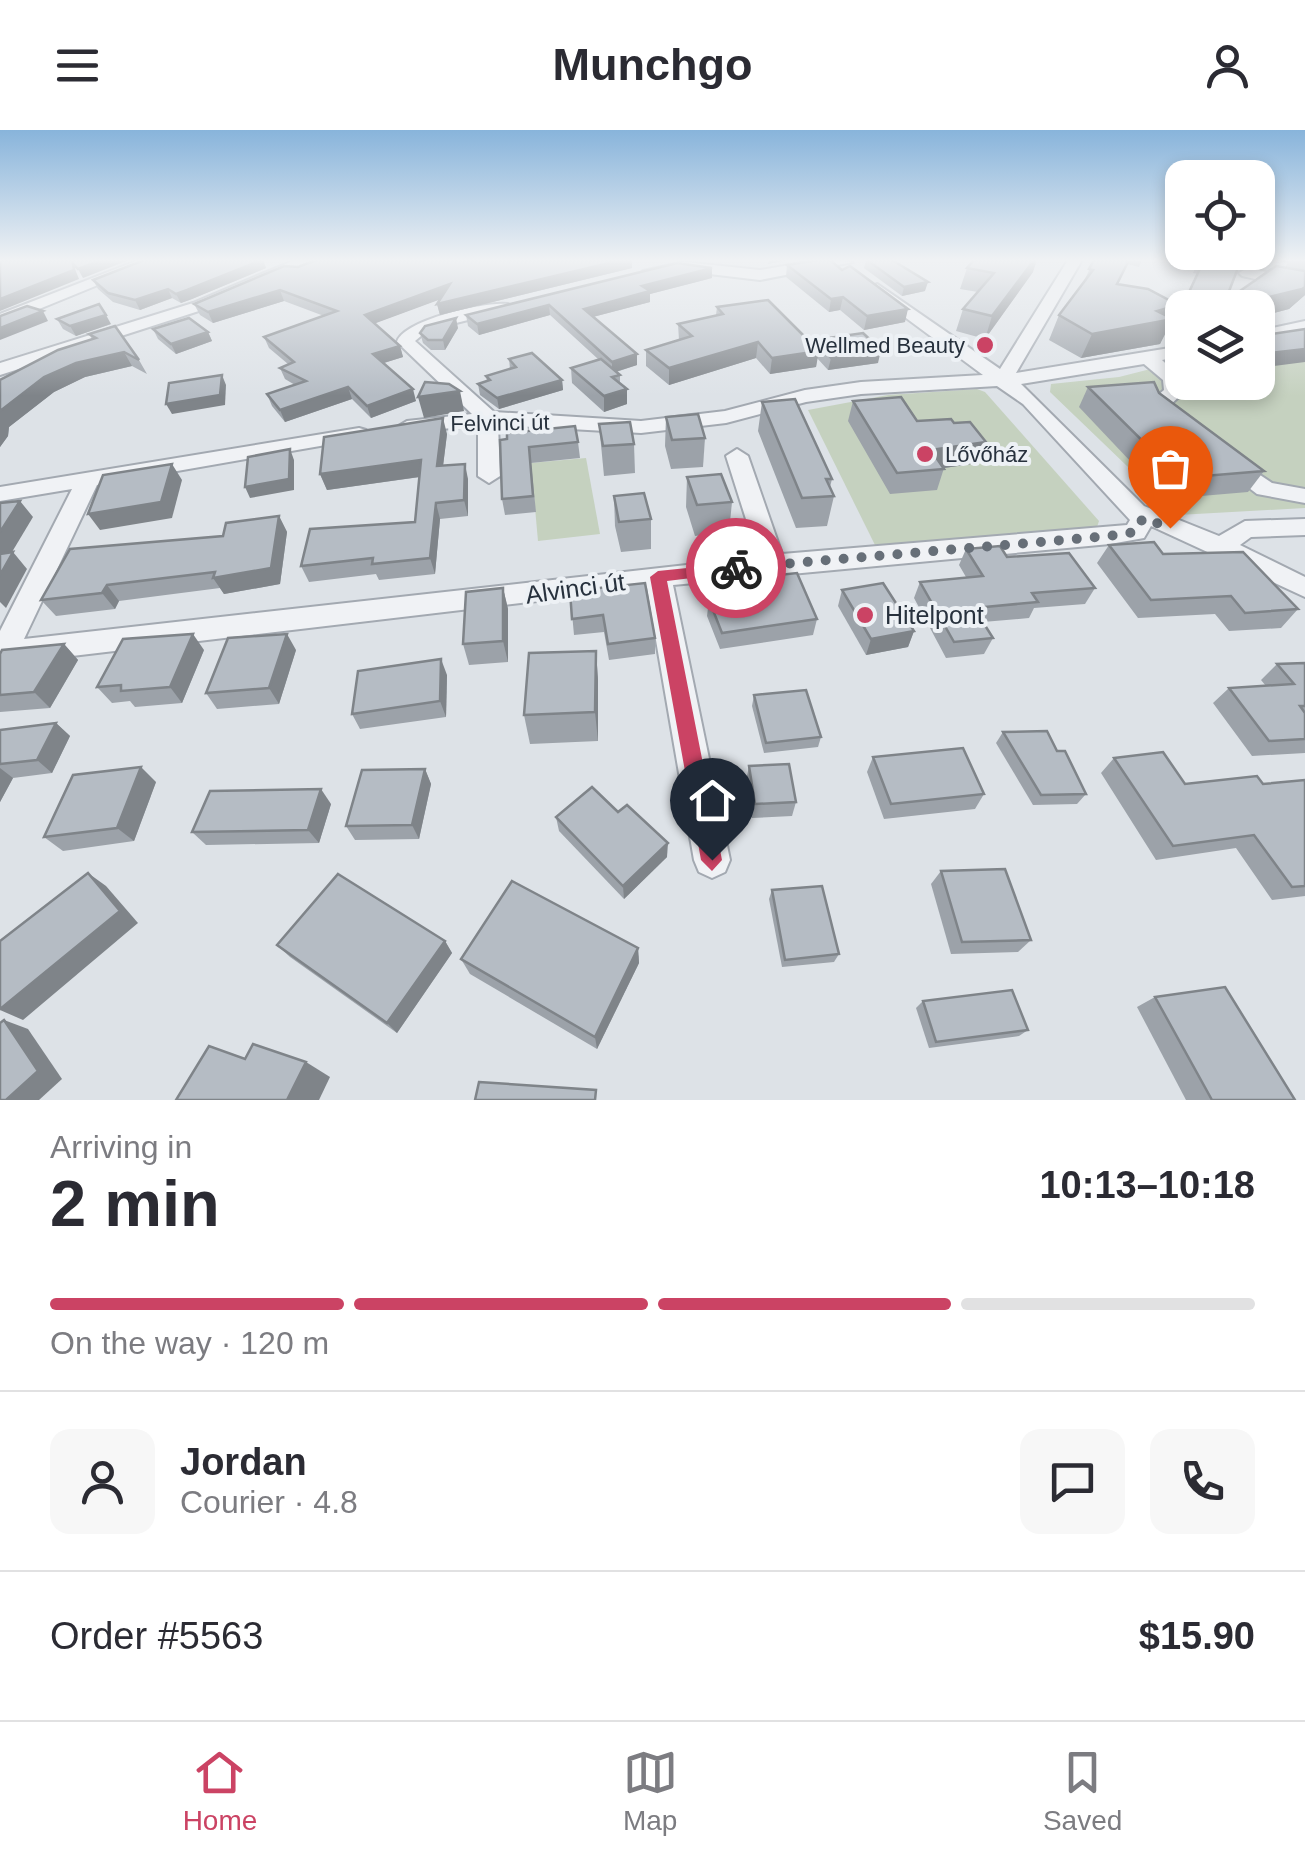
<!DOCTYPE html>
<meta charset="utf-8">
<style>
body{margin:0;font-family:Helvetica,sans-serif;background:#f7f7f7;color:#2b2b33;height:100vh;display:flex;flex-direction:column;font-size:38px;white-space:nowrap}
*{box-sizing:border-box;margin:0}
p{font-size:32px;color:#7c7c81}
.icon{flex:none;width:55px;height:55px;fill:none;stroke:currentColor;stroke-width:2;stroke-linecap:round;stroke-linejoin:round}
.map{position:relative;height:970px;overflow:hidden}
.side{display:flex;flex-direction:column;background:#fff;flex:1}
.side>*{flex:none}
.tools{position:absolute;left:1165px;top:30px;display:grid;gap:20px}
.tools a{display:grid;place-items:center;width:110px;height:110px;border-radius:20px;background:#fff;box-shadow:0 5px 15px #0003;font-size:50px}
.pin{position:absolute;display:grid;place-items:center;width:85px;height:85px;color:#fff;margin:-102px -42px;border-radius:50% 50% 50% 0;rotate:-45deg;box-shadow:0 0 10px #0007}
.pin .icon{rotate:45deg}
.courier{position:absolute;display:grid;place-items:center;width:100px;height:100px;margin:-50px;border:8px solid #cb4364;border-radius:50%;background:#fff;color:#222;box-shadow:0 2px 12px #0007}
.head em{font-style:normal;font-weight:600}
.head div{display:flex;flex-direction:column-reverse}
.head{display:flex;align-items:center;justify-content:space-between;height:170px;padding:0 50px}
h1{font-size:65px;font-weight:600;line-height:75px}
.bar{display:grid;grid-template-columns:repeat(4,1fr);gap:15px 10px;align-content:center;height:120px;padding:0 50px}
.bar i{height:12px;border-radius:8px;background:#e1e1e2}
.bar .selected{background:#cb4364}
.bar p{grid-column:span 4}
.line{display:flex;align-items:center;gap:25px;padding:0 50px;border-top:2px solid #e1e1e2}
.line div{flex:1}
.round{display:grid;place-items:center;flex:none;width:105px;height:105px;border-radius:20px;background:#f7f7f7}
header{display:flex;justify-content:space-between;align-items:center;height:130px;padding:0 50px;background:#fff;font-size:45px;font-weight:600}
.dock{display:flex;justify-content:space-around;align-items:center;height:140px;border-top:2px solid #e1e1e2;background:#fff;font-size:28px;color:#7c7c81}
.dock a{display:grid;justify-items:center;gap:5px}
.dock .selected{color:#cb4364}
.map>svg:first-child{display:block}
.green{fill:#c5d1bf}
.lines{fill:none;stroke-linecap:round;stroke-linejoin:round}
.minor-casing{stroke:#a3a9b1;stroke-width:4}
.minor{fill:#f0f2f5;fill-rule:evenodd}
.wall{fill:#9ca2a9}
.shaded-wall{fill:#7f8489}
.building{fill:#b5bcc4;stroke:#7f8489;stroke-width:2.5}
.route{fill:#cb4364}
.done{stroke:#676f78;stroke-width:10;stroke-dasharray:0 18}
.poi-dot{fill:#cb4364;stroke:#edf1f5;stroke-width:4}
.labels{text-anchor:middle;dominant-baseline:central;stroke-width:8;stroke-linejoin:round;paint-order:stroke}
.far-poi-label{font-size:22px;fill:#27313d;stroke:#edf1f5;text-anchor:end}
.far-street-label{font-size:22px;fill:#27313d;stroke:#edf1f5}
.street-label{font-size:25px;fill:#27313d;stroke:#edf1f5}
.poi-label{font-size:25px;fill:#27313d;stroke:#edf1f5;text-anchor:start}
</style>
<header><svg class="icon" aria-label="menu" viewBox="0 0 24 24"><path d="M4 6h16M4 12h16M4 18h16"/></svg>Munchgo<svg class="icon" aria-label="person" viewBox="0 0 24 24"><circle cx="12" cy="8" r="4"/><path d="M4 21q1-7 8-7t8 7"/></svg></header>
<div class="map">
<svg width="1305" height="970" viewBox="0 0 1305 970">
<rect width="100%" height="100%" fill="#dde2e7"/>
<!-- green -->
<g class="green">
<path d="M1305,207V378L1178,385L1050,262L1051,254L1119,247L1182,231V252H1258V217Z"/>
<path d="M977,259L985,262L1099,391L1097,397L875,415L808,280L888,265Z"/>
<path d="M586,328L600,404L538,411L531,333Z"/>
</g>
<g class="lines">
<defs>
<g id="minor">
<path d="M139,130H159L0,195V184Z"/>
<path d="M295,130H315L205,179L0,245V233L193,173Z"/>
<path d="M818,130L853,132L760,150L684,141L651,146L643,141L684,132L760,140Z"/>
<path d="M1068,130H1082L1016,243L1182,216V226L1162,230L1181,248L1184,262L1169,276L1187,291L1177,297L1150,280V272L1164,260L1163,250L1144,234L1021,254L1144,376L1219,406L1245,391L1305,389V405L1251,407L1240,415L1305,447V467L1151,396L1144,408L1110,414L673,455L730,730L725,742L712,748L699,742L694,730L647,458L13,533L0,541V501L72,359L0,371V357L359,298L366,300V308L97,355L24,509L758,427L726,326L737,319L748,326L782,424L1127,395L1130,390L1023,274L997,256L861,264L806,272L726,293L641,303L498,295L500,346L489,353L478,346V295L407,303L397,297L407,291L472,284L397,212C403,190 486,171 508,174V180L428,200L415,211L494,282L641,291L725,281L805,260L861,252L983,245L871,162L869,159L877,154L1000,239Z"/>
<path d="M1247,138L1305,150V160L1242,146L1239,143Z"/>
<path d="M1305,191V201L1258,211V201Z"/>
<path d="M1227,323L1272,353L1305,359V373L1257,364L1219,335L1216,330Z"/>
</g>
</defs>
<!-- minor casing -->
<use href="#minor" class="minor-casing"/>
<!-- minor -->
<use href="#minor" class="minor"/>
</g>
<!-- wall -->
<g class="wall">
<path d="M263,130L266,138L192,169L181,173L172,168L140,180L113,172L98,159L93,150Z"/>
<path d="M316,130H632V138L440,185L437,174L440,169L375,193L400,216L403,227L384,233L416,271L371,288L352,269L285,292L272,276L267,264L295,255L285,249L280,238L288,234L269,218L264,207L324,186L284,171L213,193L200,185L194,174Z"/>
<path d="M866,130L925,161L902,166L864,138Z"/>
<path d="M1094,130H1142L1139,137L1127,134L1118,154L1171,188L1160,214L1081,228L1049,210L1059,185L1083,153Z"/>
<path d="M1199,130H1241L1224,172L1285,138L1288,133L1275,130H1305V165L1289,179L1258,187V178H1182V189L1175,190L1198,144L1193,143Z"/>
<path d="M787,135L842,140L905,192L864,200L840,180L829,182L786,147Z"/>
<path d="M967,138L1033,142L985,209L956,201L963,179L978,162L960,159Z"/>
<path d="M712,148L650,164V172L593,187L637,224V235L616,242L620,245V253L627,259V274L604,282L572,253L571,238L598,229L550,185L479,205L468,196L466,185Z"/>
<path d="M717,177L814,216L815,210L878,233L828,240L817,228L816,237L770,244L756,228L669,255L646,236V220L679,210L678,194L716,185Z"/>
<path d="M57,189L111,194L76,206L63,199Z"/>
<path d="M458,198L445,220H431L423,213L420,203Z"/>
<path d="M153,199L208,202L212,211L176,224L158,209Z"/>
<path d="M89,204L139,230L147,244L132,236L85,247L54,262L9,297L8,306L0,317V250L92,209Z"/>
<path d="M509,229L562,250L563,260L499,279L480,265L478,254L487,251L486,246L510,239Z"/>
<path d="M1088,257L1159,263L1264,341L1248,362L1166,369L1079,277Z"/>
<path d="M853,271L917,291L954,293L986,312L978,333L944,338L937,360L890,364L848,291Z"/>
<path d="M762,272L832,349L830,357L834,366L827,396L796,398L758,301Z"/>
<path d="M666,287L705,308L703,337L671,339L665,316Z"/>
<path d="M599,294L634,314L635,343L604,346Z"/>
<path d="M447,304L443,336L468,349V386L440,389L435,444L379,450L376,444L309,452L301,436L415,392L420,347L327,360L320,344Z"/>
<path d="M500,310L578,312L580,328L531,333L536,382L505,385L502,369Z"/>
<path d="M687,347L732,372L729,402L695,406L686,377Z"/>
<path d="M614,366L651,389V419L621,422L615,396Z"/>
<path d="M279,386L287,402L280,454L224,464L220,458L119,471L115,479L56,486L41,470Z"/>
<path d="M1109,415L1163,424L1298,479L1281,498L1229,501L1215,484L1138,488L1097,433Z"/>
<path d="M966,419L1007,427L1095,458L1085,474L1034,478L1029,488L983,492L993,508L984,524L946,528L914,468L920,452L966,447L959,435Z"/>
<path d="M760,447L817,489L813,505L720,519L707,486L709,470L758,462Z"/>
<path d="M503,458L508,479V532L469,535L463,514Z"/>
<path d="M842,460L914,501L908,517L866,525L838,476Z"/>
<path d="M570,461L655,508V524L609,530L604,502L574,505Z"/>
<path d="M64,514L78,530L50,578L0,582V524Z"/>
<path d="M204,520L182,573L135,577L130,571L112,573L97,557Z"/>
<path d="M296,520L279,574L217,579L206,563Z"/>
<path d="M596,521L598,550V611L530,614L524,585Z"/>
<path d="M1305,533V623L1252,626L1213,573L1229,558L1266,556L1261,550L1277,534Z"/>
<path d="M447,545L446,587L360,599L352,584Z"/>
<path d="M754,565L821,607L818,617L764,623L752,576Z"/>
<path d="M56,593L70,606L52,643L13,648L0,672V600Z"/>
<path d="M1003,602L1057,621L1086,664L1077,674L1033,675L996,613Z"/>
<path d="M873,627L984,664L975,679L884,689L867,642Z"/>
<path d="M1114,628L1185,654H1263L1305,650V766L1272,770L1236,718L1156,730L1101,643Z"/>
<path d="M749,636L796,672L792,686L752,688L746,651Z"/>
<path d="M425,639L431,654L419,709L355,710L346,696Z"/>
<path d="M156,652L134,711L63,721L44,707Z"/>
<path d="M331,674L319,713L206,715L192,702Z"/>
<path d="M618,682L667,727L624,769L559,701L556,687Z"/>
<path d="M941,741L1031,810L1018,822L951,824L931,754Z"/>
<path d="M772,760L839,824L834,832L782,837L769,769Z"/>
<path d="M445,811L452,823L397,903L290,827L277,815Z"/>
<path d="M638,818L639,833L597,919L470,844L461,829Z"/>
<path d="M1155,867L1295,970H1186L1137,877Z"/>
<path d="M923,871L1028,900L1019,906L929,918L916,878Z"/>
</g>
<!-- shaded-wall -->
<g class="shaded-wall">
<path d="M102,130H129L83,148L78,139Z"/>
<path d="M263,130L266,138L192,169L181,173L176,164Z"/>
<path d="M622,130H632V138L440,185L437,174Z"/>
<path d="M769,130H788L768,134Z"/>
<path d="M1034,130H1037L1033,142L985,209L992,186Z"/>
<path d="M73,134L79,149L0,181V169Z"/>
<path d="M712,138V148L650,164V172L585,189L584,179L642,156Z"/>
<path d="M928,152L925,161L902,166L904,157Z"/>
<path d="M450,154L452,165L368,196L365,185Z"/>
<path d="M1305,157V165L1289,179L1258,187V178H1246L1249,172Z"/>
<path d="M168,159L172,168L140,180L135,170Z"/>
<path d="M280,160L284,171L213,193L208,182Z"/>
<path d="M843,167L840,180L829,182L831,169Z"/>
<path d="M1226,169L1221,178H1182V189L1175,190L1183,175Z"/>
<path d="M549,175L550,185L479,205L477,194Z"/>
<path d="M1178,175L1170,190L1173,189L1160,214L1081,228L1092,204Z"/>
<path d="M908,179L905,192L864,200L867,186Z"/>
<path d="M43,181L48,191L0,210V198Z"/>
<path d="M106,185L111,194L76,206L70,196Z"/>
<path d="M456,188L458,198L445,220L443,210Z"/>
<path d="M208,202L212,211L176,224L171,214Z"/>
<path d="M758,212L756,228L669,255V238Z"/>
<path d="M400,216L403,227L377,235L373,224Z"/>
<path d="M1305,219V232L1258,238V227L1260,224Z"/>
<path d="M881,220L878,233L828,240L831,228Z"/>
<path d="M819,221L816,237L770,244L772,228Z"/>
<path d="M124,222L132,236L85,247L54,262L9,297L8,306L0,317V281L44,247L76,233Z"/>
<path d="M637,224V235L612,243V232Z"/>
<path d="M222,245L226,255L225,275L172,284L166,274Z"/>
<path d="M562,250L563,260L499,279L497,268Z"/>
<path d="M348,257L352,269L285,292L280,280Z"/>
<path d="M413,259L416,271L371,288L367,276Z"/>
<path d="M627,259V274L604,282V266Z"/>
<path d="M460,261L464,281L424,288L418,267Z"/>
<path d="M443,288L447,304L441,352L437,336Z"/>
<path d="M986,312L978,333L924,341L931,320Z"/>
<path d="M290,319L294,330V360L250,368L245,357Z"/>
<path d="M421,330L426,346L327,360L320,344Z"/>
<path d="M172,334L182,350L172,388L100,400L88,384Z"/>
<path d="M465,334L468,349V386L464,370Z"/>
<path d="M20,371L33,387L0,442V402Z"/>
<path d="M436,373L440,389L435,444L430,428Z"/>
<path d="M279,386L287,402L280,454L224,464L213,448Z"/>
<path d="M13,422L27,439L6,478L0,472V445Z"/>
<path d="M107,455L119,471L115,479L102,463Z"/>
<path d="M503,458L508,479V532L503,511Z"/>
<path d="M914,501L908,517L866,525L871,509Z"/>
<path d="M193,504L204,520L182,573L170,557Z"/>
<path d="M287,504L296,520L279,574L269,558Z"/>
<path d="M64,514L78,530L50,578L34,562Z"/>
<path d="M596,521L598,550V611L595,582Z"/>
<path d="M441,529L447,545L446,587L440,571Z"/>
<path d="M56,593L70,606L52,643L37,630Z"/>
<path d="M141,637L156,652L134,711L117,698Z"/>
<path d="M0,638L13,648L0,672Z"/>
<path d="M425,639L431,654L419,709L412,695Z"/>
<path d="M321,659L331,674L319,713L308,700Z"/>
<path d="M668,713L667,727L624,769L623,756Z"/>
<path d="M88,743L106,756L138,793L23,890L0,880Z"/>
<path d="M445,811L452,823L397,903L387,893Z"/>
<path d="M638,818L639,833L597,919L595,907Z"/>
<path d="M4,890L28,899L62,949L39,970H6Z"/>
<path d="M306,932L330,947L319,970H287Z"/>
</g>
<!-- building -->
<g class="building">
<path d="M0,130H102L78,139L73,134L74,140L0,169Z"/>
<path d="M144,130H262L187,160L176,164L168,159L135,170L108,163L93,150Z"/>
<path d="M316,130H622L437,174L450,154L365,185L400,216L373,224L413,259L367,276L348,257L280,280L267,264L306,251L280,238L294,232L264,207L337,181L280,160L208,182L194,174L284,136L298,137Z"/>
<path d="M817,130H830L842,140L850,136L908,179L867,186L843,167L831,169L787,135Z"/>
<path d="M867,130H892L928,152L904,157Z"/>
<path d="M974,130H1034L992,186L963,179L994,143L967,138Z"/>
<path d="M1094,130H1129L1117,154L1148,159L1178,175L1157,181L1173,189L1092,204L1059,185L1093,140L1089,139Z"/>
<path d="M1204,130H1241L1226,169L1183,175Z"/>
<path d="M677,133L712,138L642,156L650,161L584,179L637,224L612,232L549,175L477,194L466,185Z"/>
<path d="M1276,136L1305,141V157L1302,159L1249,172H1224Z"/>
<path d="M768,170L819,221L772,228L758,212L669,238L646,220L692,206L678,194L723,184L717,177Z"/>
<path d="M99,174L106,185L70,196L57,189Z"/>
<path d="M27,176L43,181L0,198V186Z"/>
<path d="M189,188L208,202L171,214L153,199Z"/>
<path d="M456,188L443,210H428L420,203L425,196Z"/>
<path d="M115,196L139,230L124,222L76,233L44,247L0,281V250L58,220L96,208L89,204Z"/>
<path d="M1305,199V219L1260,224L1258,223V206Z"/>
<path d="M863,203L881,220L831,228L815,210Z"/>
<path d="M532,223L562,250L497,268L478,254L490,250L486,246L516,237L509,229Z"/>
<path d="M601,229L620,245L612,247L627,259L604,266L571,238Z"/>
<path d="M222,245L220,265L166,274L169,253Z"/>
<path d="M425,252L449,254L460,261L418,267Z"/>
<path d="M1154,252L1159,263L1264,341L1180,348L1088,257Z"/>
<path d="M901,267L917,291L951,289L954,293L970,292L986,312L931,320L944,339L897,343L853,271Z"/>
<path d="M795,269L832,349H826L834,366L802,368L762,272Z"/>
<path d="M698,284L705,308L672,310L666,287Z"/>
<path d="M443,288L437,336L465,334L464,370L436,373L430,428L372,434L373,428L301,436L310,399L415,392L421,330L320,344L324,307Z"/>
<path d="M630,292L634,314L603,316L599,294Z"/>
<path d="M575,296L578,312L529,317L533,366L502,369L500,310L507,309V303Z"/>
<path d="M290,319L289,349L245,357L248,327Z"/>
<path d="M172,334L161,372L88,384L103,345Z"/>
<path d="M721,344L732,372L697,375L687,347Z"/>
<path d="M644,363L651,389L619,392L614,366Z"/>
<path d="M20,371L0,402V373Z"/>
<path d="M279,386L271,438L213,448L215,442L107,455L102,463L41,470L70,419L223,406L226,393Z"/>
<path d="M1154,412L1163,424L1243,422L1298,479L1245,483L1231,466L1151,470L1109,415Z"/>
<path d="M1000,416L1007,427L1069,423L1095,458L1032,463L1038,472L974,478L993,508L954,512L920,452L983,446L966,419Z"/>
<path d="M13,422L0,445V424Z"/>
<path d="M797,443L817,489L722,503L709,470L766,460L760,447Z"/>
<path d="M645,453L655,508L608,514L603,485L572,489L570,461Z"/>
<path d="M883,453L914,501L871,509L842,460Z"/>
<path d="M503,458V511L463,514L466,462Z"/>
<path d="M193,504L170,557L121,561V555L97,557L123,509Z"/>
<path d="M287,504L269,558L206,563L228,508Z"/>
<path d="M64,514L34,562L0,565V524L2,520Z"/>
<path d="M596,521L595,582L524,585L529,523Z"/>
<path d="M441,529L440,571L352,584L358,541Z"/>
<path d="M1305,533V576H1300L1305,583V609L1269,611L1229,558L1294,554L1277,534Z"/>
<path d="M806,560L821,607L766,613L754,565Z"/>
<path d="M56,593L37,630L0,634V600Z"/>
<path d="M1047,601L1057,621H1065L1086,664L1041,665L1003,602Z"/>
<path d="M963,618L984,664L891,674L873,627Z"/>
<path d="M1163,622L1185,654L1257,646L1263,654L1305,650V756L1292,757L1254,705L1173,716L1114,628Z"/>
<path d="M789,634L796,672L755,674L749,636Z"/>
<path d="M141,637L117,698L44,707L73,645Z"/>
<path d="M425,639L412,695L346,696L362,640Z"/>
<path d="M592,657L618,682L627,675L668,713L623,756L556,687Z"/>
<path d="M321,659L308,700L192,702L210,661Z"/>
<path d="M1005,739L1031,810L962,812L941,741Z"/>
<path d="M88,743L120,781L0,879V811Z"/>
<path d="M338,744L445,811L387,893L277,815Z"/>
<path d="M512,751L638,818L595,907L461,829Z"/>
<path d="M822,756L839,824L785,830L772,760Z"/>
<path d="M1225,857L1295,970H1212L1155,867Z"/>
<path d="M1012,860L1028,900L936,912L923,871Z"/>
<path d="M4,890L38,941L6,970H0V893Z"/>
<path d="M253,914L306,932L287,970H176L209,916L245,929Z"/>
<path d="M479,952L596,960L595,970H475Z"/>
</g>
<!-- sky -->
<linearGradient id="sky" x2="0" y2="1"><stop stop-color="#88b4db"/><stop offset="0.49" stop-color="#f0f2f4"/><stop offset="1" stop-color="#f0f2f4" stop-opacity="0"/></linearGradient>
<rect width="1305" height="266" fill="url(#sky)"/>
<!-- route -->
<path class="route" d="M736,433L741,434V442L667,451L722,730L712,741L701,730L650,447L658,441Z"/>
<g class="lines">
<!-- done -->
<path class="done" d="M736,438L1110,406L1135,402L1143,388L1170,398"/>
</g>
<!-- markers -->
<g class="poi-dot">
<circle cx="985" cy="215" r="10"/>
<circle cx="925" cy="324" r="10"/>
<circle cx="865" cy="485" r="10"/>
</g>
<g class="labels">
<!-- far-poi labels -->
<g class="far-poi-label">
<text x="965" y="215">Wellmed Beauty</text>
<text x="945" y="324" text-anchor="start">Lővőház</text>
</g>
<!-- far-street labels -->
<g class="far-street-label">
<text transform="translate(500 293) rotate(-1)">Felvinci út</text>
</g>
<!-- street labels -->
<g class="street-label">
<text transform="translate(575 458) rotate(-8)">Alvinci út</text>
</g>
<!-- poi labels -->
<g class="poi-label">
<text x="885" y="485">Hitelpont</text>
</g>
</g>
</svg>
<div class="tools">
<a><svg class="icon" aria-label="locate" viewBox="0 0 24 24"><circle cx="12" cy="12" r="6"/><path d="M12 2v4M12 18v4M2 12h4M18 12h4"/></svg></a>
<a><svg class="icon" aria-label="layers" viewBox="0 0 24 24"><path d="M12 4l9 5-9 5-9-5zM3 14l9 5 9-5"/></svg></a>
</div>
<div class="pin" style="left:1170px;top:398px;background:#ea580c"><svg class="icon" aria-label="bag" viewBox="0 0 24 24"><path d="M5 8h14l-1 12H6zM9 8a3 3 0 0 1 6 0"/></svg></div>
<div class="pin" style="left:712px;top:730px;background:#1f2937"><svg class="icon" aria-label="home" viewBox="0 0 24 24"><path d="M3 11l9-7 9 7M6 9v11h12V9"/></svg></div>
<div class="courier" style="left:736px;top:438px"><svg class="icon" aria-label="bike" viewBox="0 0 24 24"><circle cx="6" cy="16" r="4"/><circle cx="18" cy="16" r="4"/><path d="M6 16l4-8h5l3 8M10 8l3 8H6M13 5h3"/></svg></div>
</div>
<section class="side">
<div class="head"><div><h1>2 min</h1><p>Arriving in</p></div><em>10:13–10:18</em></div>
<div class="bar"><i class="selected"></i><i class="selected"></i><i class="selected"></i><i></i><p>On the way · 120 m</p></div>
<div class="line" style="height:180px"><a class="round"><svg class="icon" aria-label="person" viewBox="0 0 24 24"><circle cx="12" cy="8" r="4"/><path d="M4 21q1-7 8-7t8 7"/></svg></a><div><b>Jordan</b><p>Courier · 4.8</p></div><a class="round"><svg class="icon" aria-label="chat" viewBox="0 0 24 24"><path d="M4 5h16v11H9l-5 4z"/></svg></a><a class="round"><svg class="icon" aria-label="phone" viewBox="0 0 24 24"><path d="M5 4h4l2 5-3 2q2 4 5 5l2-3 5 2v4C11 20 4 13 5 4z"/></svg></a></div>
<div class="line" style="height:130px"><div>Order #5563</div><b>$15.90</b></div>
</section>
<nav class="dock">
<a class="selected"><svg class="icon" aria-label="home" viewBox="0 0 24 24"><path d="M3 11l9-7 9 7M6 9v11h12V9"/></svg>Home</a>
<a><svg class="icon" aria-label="map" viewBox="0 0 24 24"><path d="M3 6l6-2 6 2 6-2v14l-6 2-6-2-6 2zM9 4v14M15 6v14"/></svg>Map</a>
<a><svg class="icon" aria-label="saved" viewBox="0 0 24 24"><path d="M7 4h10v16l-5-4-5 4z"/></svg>Saved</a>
</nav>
